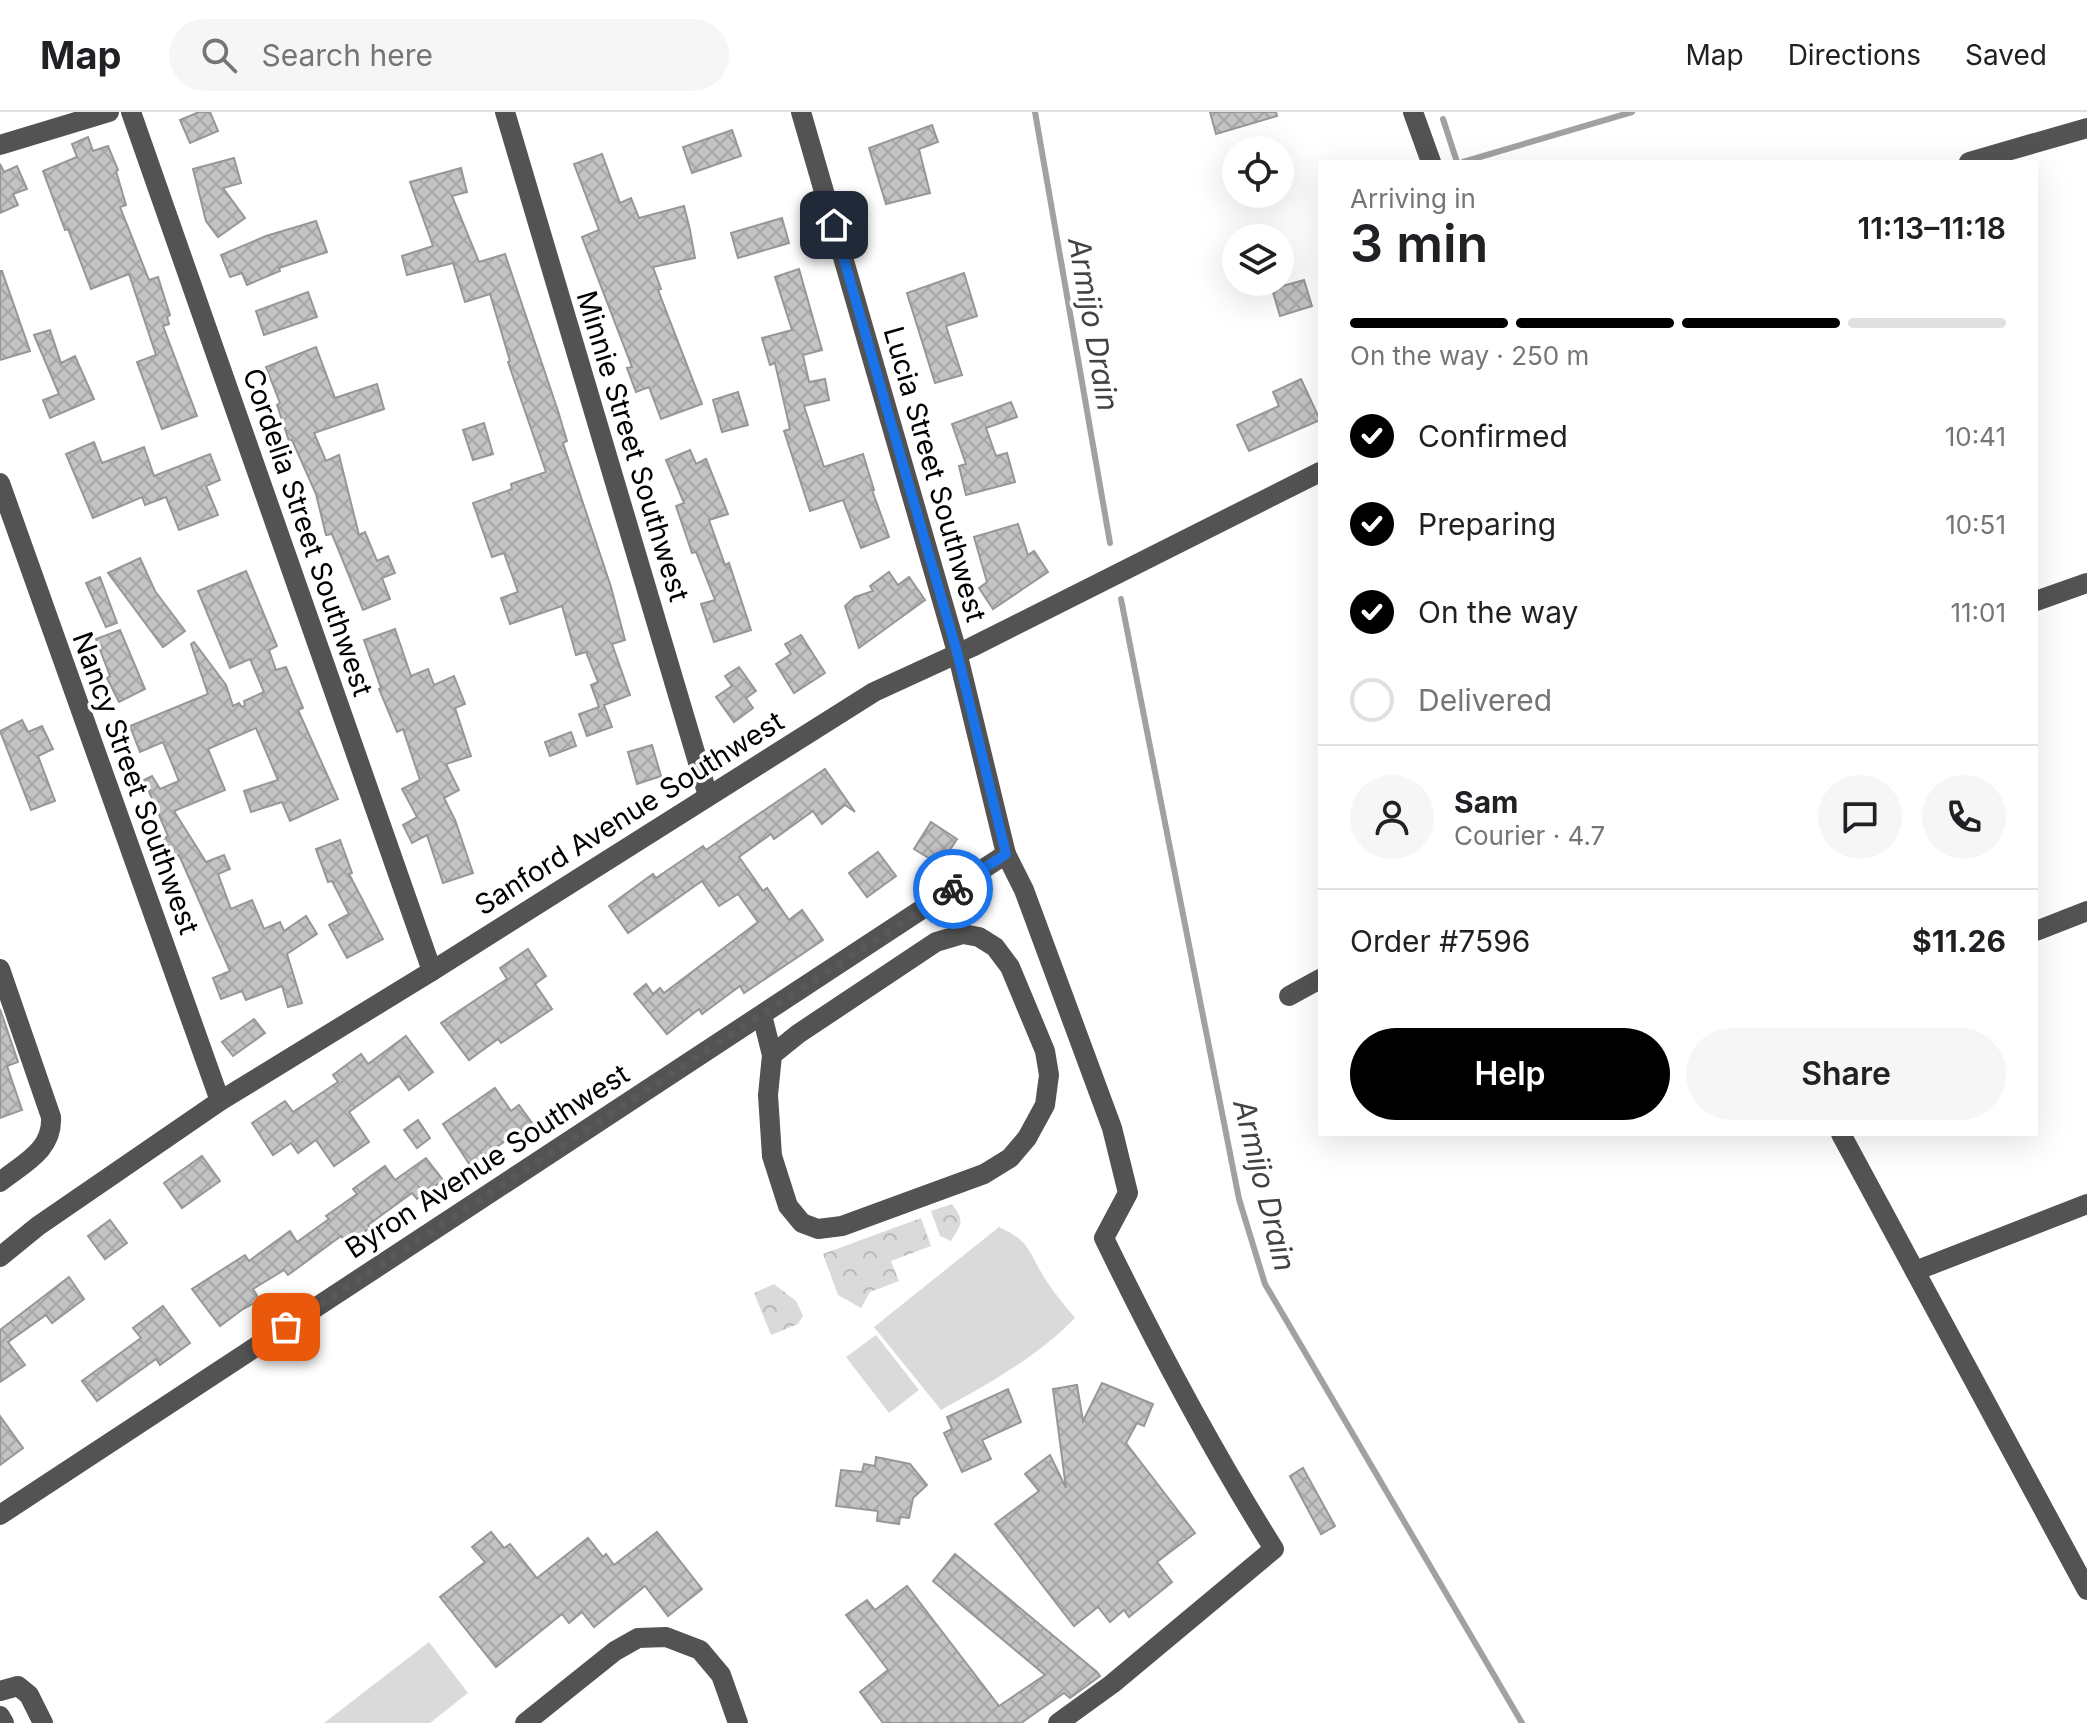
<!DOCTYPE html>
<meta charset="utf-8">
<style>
body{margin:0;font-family:Inter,sans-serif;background:#f6f6f6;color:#202124;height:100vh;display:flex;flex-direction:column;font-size:30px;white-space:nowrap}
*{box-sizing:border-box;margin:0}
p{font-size:26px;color:#757577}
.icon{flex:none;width:44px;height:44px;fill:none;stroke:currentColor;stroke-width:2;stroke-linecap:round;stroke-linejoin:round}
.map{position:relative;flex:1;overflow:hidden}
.panel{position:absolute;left:1318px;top:48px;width:720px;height:976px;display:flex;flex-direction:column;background:#fff;border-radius:0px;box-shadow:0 8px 32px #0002}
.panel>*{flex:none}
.controls{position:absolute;left:1222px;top:24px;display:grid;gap:16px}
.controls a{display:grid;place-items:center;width:72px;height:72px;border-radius:50%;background:#fff;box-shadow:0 8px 32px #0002;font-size:40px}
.pin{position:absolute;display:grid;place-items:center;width:68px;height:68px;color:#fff;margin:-34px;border-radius:16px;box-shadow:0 4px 12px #0006}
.courier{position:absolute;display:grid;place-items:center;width:80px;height:80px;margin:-40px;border:6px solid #1a73e8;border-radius:50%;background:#fff;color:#222;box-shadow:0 2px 10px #0007}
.overview em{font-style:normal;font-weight:600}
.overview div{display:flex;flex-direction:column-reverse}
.overview{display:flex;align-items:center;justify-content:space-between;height:136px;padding:0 32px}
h1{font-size:52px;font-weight:600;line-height:60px}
.bar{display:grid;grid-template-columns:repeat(4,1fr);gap:12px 8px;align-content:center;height:96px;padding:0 32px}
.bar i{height:10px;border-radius:6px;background:#e0e0e0}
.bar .on{background:#000}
.bar p{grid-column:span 4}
.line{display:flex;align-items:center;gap:20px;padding:0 32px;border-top:2px solid #e0e0e0}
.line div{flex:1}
.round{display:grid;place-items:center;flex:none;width:84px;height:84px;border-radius:42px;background:#f6f6f6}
ol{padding:0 32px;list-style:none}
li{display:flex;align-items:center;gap:24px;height:88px}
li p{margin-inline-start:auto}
li .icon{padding:8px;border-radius:50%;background:#000;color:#fff;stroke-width:4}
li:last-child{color:#757577}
li i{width:44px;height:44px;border:4px solid #e0e0e0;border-radius:50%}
.action{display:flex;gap:16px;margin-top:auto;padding:16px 32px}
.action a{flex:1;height:92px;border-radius:48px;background:#000;color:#fff;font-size:32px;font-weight:600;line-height:92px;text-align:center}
.action a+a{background:#f6f6f6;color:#202124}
header{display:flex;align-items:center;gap:48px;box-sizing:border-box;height:112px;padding:0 40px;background:#fff;border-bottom:2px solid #e0e0e0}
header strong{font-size:38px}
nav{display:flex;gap:44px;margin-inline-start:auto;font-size:28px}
.search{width:560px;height:72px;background:#f6f6f6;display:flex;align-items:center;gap:20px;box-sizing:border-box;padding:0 28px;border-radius:44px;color:#757577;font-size:30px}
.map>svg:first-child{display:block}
.park{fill:url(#park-crowns)}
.garden{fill:#dadada}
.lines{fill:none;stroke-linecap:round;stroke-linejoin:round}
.stream{stroke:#a1a1a1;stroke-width:6}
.building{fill:url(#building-cross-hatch);stroke:#979797;stroke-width:2}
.minor{stroke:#535353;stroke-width:20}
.done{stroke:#595959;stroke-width:8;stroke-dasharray:0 14.4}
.route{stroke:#1a73e8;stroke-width:10}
.labels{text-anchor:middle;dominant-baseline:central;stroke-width:7;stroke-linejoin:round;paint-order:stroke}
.street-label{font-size:28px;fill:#000;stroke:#fff}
.water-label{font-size:30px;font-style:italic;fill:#424242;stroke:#fff}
</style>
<header>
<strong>Map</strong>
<div class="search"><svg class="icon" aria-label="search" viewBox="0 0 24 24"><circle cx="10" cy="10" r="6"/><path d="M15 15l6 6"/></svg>Search here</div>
<nav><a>Map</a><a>Directions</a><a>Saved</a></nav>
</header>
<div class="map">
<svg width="2087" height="1611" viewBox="0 0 2087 1611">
<defs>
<pattern id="park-crowns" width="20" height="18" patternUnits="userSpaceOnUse" patternTransform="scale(2)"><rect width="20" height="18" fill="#dadada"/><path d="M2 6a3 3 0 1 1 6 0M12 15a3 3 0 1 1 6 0" fill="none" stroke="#b9b9b9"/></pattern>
<pattern id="building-cross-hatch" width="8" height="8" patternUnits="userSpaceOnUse" patternTransform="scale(2)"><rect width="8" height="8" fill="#c3c3c3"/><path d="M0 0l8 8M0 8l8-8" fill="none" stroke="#a6a6a6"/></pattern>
</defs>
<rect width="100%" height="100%" fill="#fff"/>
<!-- park -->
<g class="park">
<path d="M952,1092C965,1110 962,1111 951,1129L940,1124L931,1099Z"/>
<path d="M921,1106L931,1134L891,1149L899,1169L870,1180L861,1196L838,1183L823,1142Z"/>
<path d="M774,1172L796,1189L803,1204L798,1212L771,1223L754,1181Z"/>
</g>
<!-- garden -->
<g class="garden">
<path d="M999,1115C1027,1128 1027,1135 1041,1160C1050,1176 1063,1191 1075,1206C1037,1245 987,1273 941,1298L874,1215Z"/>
<path d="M876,1223L919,1278L889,1301L846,1245Z"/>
<path d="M429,1530L468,1581L430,1611H324Z"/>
</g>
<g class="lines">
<!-- stream -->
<g class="stream">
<path d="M1035,0L1110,431"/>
<path d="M1443,7L1457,50"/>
<path d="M1463,50L1632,0"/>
<path d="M1121,487L1239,1087L1265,1172L1522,1611"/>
</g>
</g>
<!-- building -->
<g class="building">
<path d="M199,0H210L218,19L190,31L180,8Z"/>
<path d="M1210,0H1276L1277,4L1216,22Z"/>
<path d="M932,13L938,30L919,37L930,81L886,92L869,36Z"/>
<path d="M732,18L741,44L692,61L683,35Z"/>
<path d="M88,25L93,39L108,34L118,58L116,59L126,93L120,95L149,168L158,165L170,203L167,205L169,212L163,214L197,304L162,317L137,250L156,243L129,162L91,177L68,117L65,118L43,59L77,45L72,32Z"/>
<path d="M602,42L620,91L631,86L639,106L684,94L690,118L695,146L653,155L661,177L658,178L702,292L661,307L649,275L636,280L627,256L632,255L582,125L599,118L574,52Z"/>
<path d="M234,46L241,71L223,76L245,106L218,125L206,109L193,57Z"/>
<path d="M0,52L4,60L17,54L27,77L13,82L18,93L0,101Z"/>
<path d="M461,56L467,80L452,84L479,150L505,142L558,299L567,329L563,331L611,475L625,528L612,532L630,583L604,593L612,615L587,624L579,602L599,595L591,573L598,570L586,540L576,543L562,494L510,512L501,486L518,480L504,441L492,445L473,391L512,377L511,372L546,360L508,250L510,249L490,182L465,190L453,151L407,163L402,144L433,134L410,70Z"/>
<path d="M782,106L789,131L738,146L731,121Z"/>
<path d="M316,109L327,140L279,156L280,159L247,173L242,161L230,165L221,143L266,124Z"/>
<path d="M799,157L822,238L803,243L809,270L825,267L829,288L804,294L824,355L863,342L874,378H872L889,425L861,436L843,388L810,399L784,319L790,317L775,251L770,253L762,226L792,218L775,165Z"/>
<path d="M0,159H2L30,239L0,248Z"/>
<path d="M964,161L977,204L946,214L962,263L935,271L907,181Z"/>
<path d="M1304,168L1312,194L1280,204L1272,177Z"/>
<path d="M308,180L317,205L264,223L256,199Z"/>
<path d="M50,218L61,251L75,244L94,287L50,306L43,288L59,282L34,223Z"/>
<path d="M316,235L335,286L377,272L384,297L314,321L326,349L339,343L359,423L365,420L377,449L388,444L395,461L382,466L390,487L363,498L332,422L326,423L316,382L292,328L289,329L277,293L280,291L266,255Z"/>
<path d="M1301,267L1320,308L1249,339L1237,313L1279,294L1273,280Z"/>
<path d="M738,280L748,313L722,320L713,288Z"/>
<path d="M1011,290L1017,305L986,316L996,344L1007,341L1015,370L966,383L959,354L966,352L952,312Z"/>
<path d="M484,311L493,342L473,348L463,318Z"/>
<path d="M94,330L102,351L144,335L154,364L210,342L220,368L206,374L218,403L179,418L166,385L145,393L142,385L93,406L66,342Z"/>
<path d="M690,338L696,352L706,347L728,402L709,408L725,453L729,451L751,518L714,530L701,492L715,488L696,440L692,441L676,394L684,391L666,348Z"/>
<path d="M1018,412L1028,443L1034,439L1048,460L993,497L979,476L987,470L974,425Z"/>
<path d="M140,446L155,479L185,519L163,535L108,461Z"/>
<path d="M246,459L277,534L269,538L276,558L286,555L303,596L298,598L338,687L290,709L282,690L251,700L244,679L278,668L256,616L208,637L225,678L174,699L206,750L224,743L230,757L218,762L231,797L252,788L264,817L280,810L284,819L306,804L317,822L287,842L302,891L288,895L282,874L246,888L242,879L221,887L213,866L230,859L179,743L170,749L158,730L168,724L144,668L152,664L160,677L179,669L163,630L140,640L130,614L208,582L191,532L194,530L226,573L233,594L239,591L242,595L245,593L244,589L264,580L250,547L230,556L198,479Z"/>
<path d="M889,460L898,473L909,465L925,488L859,536L845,494L855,485L873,479L870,474Z"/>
<path d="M100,465L117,511L106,515L86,471Z"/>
<path d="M395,517L411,564L428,557L434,573L454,564L465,592L455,596L471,644L446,652L459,678L444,686L455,708L473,761L443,771L427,723L412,731L403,713L417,705L402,677L420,668L403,617L397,620L379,577L381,576L364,528Z"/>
<path d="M120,518L145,577L119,590L107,566L110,564L96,527Z"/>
<path d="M801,523L825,561L794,581L776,552L791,542L785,532Z"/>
<path d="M739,555L756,579L746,586L753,596L734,610L716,585L732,574L725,564Z"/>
<path d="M22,608L28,620L42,614L53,637L38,644L55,689L31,698L0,619Z"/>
<path d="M571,620L576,634L550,644L545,630Z"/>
<path d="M652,633L661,664L637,672L628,640Z"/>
<path d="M825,657L855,700L845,693L822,712L813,699L774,727L771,722L739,745L763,779L767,776L789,808L802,798L823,828L744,881L740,874L702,902L699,897L667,922L634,882L646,872L653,882L660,876L664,881L758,810L738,782L719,794L702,769L628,821L609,794L653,762L656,766L703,734L706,738Z"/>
<path d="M931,710L957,727L940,753L914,737Z"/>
<path d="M340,728L352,761L349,762L383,827L347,846L329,813L349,802L332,769L328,770L316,737Z"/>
<path d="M878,740L896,764L867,785L849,761Z"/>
<path d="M528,837L546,864L535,872L552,897L501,931L498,927L469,948L441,911L507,867L500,856Z"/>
<path d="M0,897L18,950L7,954L22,998L0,1006Z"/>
<path d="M254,907L265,921L233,944L222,930Z"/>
<path d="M406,924L433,960L409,978L399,964L349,1000L369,1030L334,1054L316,1028L298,1041L291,1031L273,1043L252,1011L285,989L293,1000L338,970L333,963L361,942L368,952Z"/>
<path d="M495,976L511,999L519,993L532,1011L470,1053L443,1012Z"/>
<path d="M418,1008L430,1026L417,1036L404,1018Z"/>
<path d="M202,1044L220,1069L182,1096L164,1071Z"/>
<path d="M426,1046L443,1068L417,1087L412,1081L368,1113L370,1116L347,1132L341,1124L288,1163L284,1158L253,1177L260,1188L243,1197L220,1214L192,1177L245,1143L249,1149L290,1119L297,1130L329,1107L326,1104L357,1082L353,1077L385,1054L395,1068Z"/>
<path d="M110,1108L127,1131L105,1147L88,1124Z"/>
<path d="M69,1165L84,1187L52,1211L46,1203L8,1230L25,1253L0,1270V1218Z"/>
<path d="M163,1194L190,1231L160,1253L156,1247L97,1289L82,1269L141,1226L133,1216Z"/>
<path d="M1102,1271L1153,1292L1144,1314L1137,1311L1126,1331L1195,1421L1157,1450L1172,1470L1129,1505L1124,1498L1110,1510L1098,1495L1074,1514L995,1412L1039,1379L1025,1362L1050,1343L1066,1376L1053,1277L1077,1273L1083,1309Z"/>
<path d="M1008,1277L1021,1310L982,1328L991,1347L962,1360L944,1321L952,1317L947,1305Z"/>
<path d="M0,1304L23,1336L0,1353Z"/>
<path d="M876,1345L910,1352L927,1373L913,1386L909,1406L900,1405L899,1412L877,1409L878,1399L836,1394L841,1358L862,1360L864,1352L875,1354Z"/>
<path d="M1303,1356L1335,1414L1321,1422L1290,1364Z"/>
<path d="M491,1420L504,1436L510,1432L537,1466L588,1426L603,1445L606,1442L614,1453L657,1420L702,1477L668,1504L645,1474L594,1515L582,1500L569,1511L562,1502L496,1555L440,1485L485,1450L472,1435Z"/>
<path d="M955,1442L1097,1560L1100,1564L1070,1586L1064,1581L1021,1611H883L860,1580L888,1558L846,1503L867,1488L875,1498L907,1474L999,1594L1045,1563L933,1469Z"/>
</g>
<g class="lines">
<!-- minor -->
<g class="minor">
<path d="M131,0L432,859"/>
<path d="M505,0L708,684"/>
<path d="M801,0L957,540L1006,742L1024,778L1112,1016L1128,1081L1104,1126C1156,1233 1211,1337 1274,1437L1112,1572L1058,1611"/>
<path d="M1413,0L1431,50"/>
<path d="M0,33L109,0"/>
<path d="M1969,50L2087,16"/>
<path d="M0,371L220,989"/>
<path d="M2036,489L2087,471"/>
<path d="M2036,819L2087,799"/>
<path d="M0,857L51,1005C53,1038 24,1051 0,1070"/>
<path d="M1289,884L1320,867"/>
<path d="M762,903L772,943L768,983L772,1044L788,1094L802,1111L818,1117L842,1114L984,1062L1010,1046L1027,1026L1045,993L1049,963L1045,939L1010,855L995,835L979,825L963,822L936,830L798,922L772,943"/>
<path d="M1841,1022L2087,1478"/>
<path d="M0,1145L38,1114L220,989L432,859L874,580L972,535L1320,360"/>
<path d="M1915,1159L2087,1092"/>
<path d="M0,1403L1006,742"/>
<path d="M0,1579L18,1574L29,1583L43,1611"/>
<path d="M0,1604L4,1611"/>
<path d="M525,1611L615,1539L638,1526L666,1525L700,1538L721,1563L738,1611"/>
</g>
</g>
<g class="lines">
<!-- done -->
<path class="done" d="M286,1215L953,777"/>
<!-- route -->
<path class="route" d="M834,113L957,540L1006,742L953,777"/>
</g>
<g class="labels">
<!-- street labels -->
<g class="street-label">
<text transform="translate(633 334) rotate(73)">Minnie Street Southwest</text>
<text transform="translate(935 362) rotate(74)">Lucia Street Southwest</text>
<text transform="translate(308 420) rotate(71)">Cordelia Street Southwest</text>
<text transform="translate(136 671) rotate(70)">Nancy Street Southwest</text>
<text transform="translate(629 701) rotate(-32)">Sanford Avenue Southwest</text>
<text transform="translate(487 1049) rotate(-33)">Byron Avenue Southwest</text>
</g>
<!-- water labels -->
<g class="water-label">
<text transform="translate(1094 212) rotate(80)">Armijo Drain</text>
<text transform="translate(1265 1073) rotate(76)">Armijo Drain</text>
</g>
</g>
</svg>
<div class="controls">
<a><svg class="icon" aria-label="locate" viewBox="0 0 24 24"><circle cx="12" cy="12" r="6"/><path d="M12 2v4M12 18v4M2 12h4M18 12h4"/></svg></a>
<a><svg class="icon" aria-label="layers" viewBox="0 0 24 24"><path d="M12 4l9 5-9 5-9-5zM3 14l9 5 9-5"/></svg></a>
</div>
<div class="pin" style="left:286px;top:1215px;background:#ea580c"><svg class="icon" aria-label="bag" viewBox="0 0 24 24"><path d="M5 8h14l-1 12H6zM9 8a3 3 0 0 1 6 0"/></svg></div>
<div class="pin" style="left:834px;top:113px;background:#1f2937"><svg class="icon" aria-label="home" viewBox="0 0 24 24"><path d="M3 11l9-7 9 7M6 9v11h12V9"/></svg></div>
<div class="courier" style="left:953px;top:777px"><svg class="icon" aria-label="bike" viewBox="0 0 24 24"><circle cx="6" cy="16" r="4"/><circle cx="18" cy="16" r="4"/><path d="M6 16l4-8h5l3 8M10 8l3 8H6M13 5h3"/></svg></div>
<section class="panel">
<div class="overview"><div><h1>3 min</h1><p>Arriving in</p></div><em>11:13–11:18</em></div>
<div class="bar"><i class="on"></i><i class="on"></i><i class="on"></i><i></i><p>On the way · 250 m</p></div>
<ol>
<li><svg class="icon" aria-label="check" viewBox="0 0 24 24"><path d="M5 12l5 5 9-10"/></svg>Confirmed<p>10:41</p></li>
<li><svg class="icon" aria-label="check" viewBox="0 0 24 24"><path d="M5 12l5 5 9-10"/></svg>Preparing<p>10:51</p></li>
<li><svg class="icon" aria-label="check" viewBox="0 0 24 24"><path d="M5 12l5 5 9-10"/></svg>On the way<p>11:01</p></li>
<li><i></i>Delivered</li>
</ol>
<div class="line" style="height:144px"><a class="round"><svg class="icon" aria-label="person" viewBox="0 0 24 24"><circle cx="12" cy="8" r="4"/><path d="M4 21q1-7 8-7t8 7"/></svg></a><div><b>Sam</b><p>Courier · 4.7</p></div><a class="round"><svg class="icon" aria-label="chat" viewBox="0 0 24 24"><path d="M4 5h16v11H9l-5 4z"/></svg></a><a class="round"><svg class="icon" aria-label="phone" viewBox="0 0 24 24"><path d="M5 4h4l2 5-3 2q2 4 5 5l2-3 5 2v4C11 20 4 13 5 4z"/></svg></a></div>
<div class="line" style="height:104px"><div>Order #7596</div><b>$11.26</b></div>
<div class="action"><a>Help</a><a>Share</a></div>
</section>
</div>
